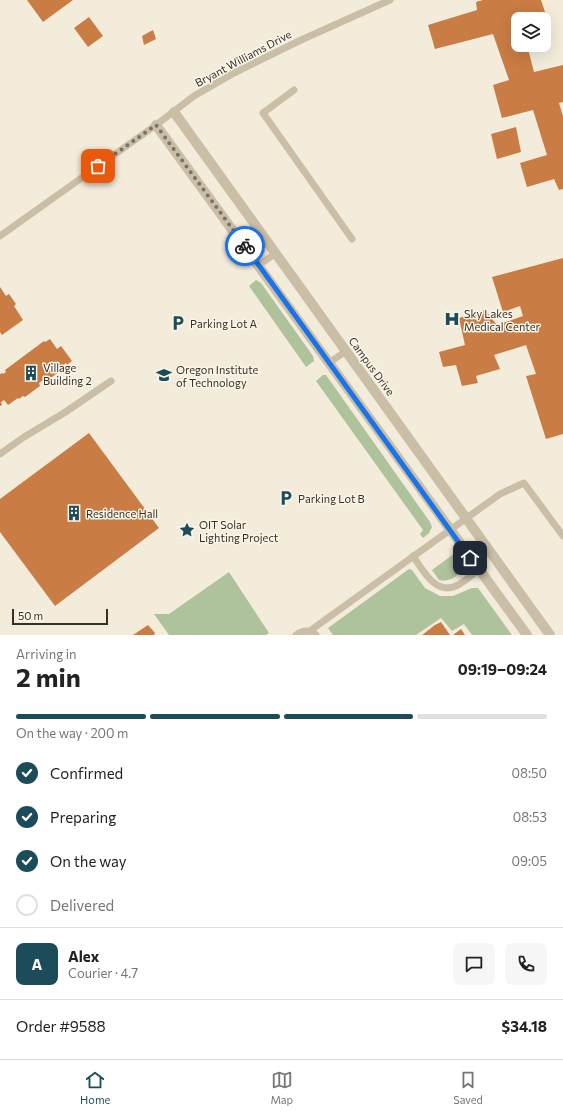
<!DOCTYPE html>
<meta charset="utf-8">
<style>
body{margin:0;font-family:Commissioner,sans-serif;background:#f6f6f6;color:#222;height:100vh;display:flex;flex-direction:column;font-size:15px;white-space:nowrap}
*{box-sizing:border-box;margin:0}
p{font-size:13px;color:#767676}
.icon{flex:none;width:22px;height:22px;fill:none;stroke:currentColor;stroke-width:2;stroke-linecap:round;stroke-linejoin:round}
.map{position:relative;height:635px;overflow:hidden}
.panel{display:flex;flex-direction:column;background:#fff;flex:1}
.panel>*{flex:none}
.controls{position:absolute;left:511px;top:12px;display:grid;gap:8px}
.controls a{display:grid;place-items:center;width:40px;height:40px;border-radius:8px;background:#fff;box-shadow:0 4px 16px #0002;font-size:20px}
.scale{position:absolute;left:12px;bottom:10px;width:96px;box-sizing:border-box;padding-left:4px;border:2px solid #373028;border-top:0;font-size:11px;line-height:14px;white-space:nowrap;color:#373028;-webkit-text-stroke:3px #faf5e8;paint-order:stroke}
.pin{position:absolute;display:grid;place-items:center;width:34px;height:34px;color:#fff;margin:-17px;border-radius:8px;box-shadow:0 2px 6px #0006}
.courier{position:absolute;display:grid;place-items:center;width:40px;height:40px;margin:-20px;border:3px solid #1a73e8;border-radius:50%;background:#fff;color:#222;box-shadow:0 1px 5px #0007}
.headline em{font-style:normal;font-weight:700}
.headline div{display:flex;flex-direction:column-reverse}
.headline{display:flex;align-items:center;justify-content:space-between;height:68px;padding:0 16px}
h1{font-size:26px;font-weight:700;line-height:30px}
.bar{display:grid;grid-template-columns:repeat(4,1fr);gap:6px 4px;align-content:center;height:48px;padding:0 16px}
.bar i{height:5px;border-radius:3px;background:#e0e0e0}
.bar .active{background:#1c4b5a}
.bar p{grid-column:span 4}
.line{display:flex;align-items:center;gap:10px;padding:0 16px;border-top:1px solid #e0e0e0}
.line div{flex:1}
.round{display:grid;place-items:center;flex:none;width:42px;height:42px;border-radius:8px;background:#f6f6f6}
ol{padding:0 16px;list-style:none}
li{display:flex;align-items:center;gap:12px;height:44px}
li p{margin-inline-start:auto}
li .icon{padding:4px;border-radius:50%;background:#1c4b5a;color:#fff;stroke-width:4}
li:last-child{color:#767676}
li i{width:22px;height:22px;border:2px solid #e0e0e0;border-radius:50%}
.tab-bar{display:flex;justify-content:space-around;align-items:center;height:56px;border-top:1px solid #e0e0e0;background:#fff;font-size:11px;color:#767676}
.tab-bar a{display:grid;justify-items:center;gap:2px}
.tab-bar .active{color:#1c4b5a}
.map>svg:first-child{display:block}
.green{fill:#aec29b}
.building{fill:#c97c43}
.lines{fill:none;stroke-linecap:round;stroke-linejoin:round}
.service{stroke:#cbbea7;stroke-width:7}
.tertiary{stroke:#cbbea7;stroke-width:10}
.done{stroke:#797267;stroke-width:4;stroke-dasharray:0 7.2}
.route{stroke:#1a73e8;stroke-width:5}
.labels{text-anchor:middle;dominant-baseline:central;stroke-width:3;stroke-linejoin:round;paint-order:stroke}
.street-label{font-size:11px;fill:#373028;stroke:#faf5e8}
.poi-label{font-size:11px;fill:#373028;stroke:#faf5e8;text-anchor:start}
</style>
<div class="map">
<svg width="563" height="635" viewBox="0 0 563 635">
<rect width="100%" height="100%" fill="#f3ecdb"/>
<!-- green -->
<g class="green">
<path d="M256,280L261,283L313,356L314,361L306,367L249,286Z"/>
<path d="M323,375H326L430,522L432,527L429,533L423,538L420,534L423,530L316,381Z"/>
<path d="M455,553L463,563C463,574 450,583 439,580L432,570Z"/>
<path d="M409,569L412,570L425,588L440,596H453L472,588H478L512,635H472L464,624L452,631L441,618L416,635H333L328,628Z"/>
<path d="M229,572L269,633L266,635H169L154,614H169Z"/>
</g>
<!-- building -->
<g class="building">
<path d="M27,0H73L43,22Z"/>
<path d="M483,0H541L547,18L518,19V45H527L534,72L563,65V102L559,103L563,116V189L559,190L554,179L527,187L520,163L547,155L533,110L502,118L493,85L509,80L493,34L435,49L428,25L477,10L476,2Z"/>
<path d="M89,17L103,36L88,47L74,28Z"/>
<path d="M153,30L156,39L144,45L142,36Z"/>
<path d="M516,127L521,152L497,159L491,134Z"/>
<path d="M563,258V434L546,439L526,376L536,374L526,345L494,355L500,369L476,376L478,383L462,386L456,365L443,367L439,352L465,345L459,318L485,310L497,325L523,316L520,306L503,312L492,277Z"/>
<path d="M0,287L6,296L9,294L16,304L14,306L23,320L2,335L0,332Z"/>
<path d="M50,339L57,349L61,346L72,361L67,365L66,363L62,366L64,368L48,380L46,378L39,383L40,386L25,397L23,396L19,399L18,398L8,405L4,400L1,402L2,405L0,406V374L3,373V374L6,372L5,370L44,341L45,342Z"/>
<path d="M89,433L159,528L55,606L0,532V499Z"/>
<path d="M188,523L192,531L185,536L180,529Z"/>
<path d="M441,622L450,635H422L435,625Z"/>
<path d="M148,625L155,633L154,635H133Z"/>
<path d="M461,629L465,635H453Z"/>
</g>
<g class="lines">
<!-- service -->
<g class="service">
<path d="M294,90L263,113L352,239"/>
<path d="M0,236L156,125L194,96L234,73L301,40L390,0"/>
<path d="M259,265L276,253"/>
<path d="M329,363L346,351"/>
<path d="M0,454L24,437L64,413L111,381"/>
<path d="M413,556C423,570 435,595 456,586C463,583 472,574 479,570"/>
<path d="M310,631L318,625L500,494L524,483L563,536"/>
<path d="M296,635C303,630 310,630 316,635"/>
</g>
<!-- tertiary -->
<g class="tertiary">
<path d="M174,112L550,635"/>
<path d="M156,125L527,635"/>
</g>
</g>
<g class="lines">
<!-- done -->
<path class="done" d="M98,166L156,125L245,246"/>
<!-- route -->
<path class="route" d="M245,246L470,558"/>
</g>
<!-- icons -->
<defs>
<symbol id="hospital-bare" viewBox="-9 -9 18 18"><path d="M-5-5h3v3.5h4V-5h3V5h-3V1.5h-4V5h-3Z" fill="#1c4b5a" stroke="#faf5e8" stroke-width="2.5" paint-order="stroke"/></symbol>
<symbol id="parking-bare" viewBox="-9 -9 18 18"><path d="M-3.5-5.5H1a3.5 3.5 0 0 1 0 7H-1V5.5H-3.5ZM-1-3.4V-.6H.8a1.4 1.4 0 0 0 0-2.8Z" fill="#1c4b5a" stroke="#faf5e8" stroke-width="2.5" paint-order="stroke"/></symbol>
<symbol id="building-bare" viewBox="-9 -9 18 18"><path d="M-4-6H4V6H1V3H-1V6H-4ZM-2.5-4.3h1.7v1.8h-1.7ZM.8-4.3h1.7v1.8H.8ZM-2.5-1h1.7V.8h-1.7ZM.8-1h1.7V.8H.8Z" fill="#1c4b5a" stroke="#faf5e8" stroke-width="2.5" paint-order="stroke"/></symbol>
<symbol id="university-bare" viewBox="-9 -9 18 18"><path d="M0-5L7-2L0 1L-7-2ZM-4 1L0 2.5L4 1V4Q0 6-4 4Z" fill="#1c4b5a" stroke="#faf5e8" stroke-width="2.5" paint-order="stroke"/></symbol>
<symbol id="sight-bare" viewBox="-9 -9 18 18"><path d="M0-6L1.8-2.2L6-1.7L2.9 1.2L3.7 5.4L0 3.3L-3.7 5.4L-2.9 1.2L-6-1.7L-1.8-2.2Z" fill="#1c4b5a" stroke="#faf5e8" stroke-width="2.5" paint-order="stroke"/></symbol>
</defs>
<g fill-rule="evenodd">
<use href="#hospital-bare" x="441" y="308" width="22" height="22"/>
<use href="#parking-bare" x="167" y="312" width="22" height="22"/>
<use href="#building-bare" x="20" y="362" width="22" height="22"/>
<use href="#university-bare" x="153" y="364" width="22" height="22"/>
<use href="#parking-bare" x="275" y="487" width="22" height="22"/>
<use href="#building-bare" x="63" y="502" width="22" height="22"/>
<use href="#sight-bare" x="176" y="519" width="22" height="22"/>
</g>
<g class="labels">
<!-- street labels -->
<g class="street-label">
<text transform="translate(243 58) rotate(-28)">Bryant Williams Drive</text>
<text transform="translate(372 366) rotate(54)">Campus Drive</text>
</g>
<!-- poi labels -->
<g class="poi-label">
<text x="464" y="313">Sky Lakes<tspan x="464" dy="13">Medical Center</tspan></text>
<text x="190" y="323">Parking Lot A</text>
<text x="43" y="367">Village<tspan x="43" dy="13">Building 2</tspan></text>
<text x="176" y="369">Oregon Institute<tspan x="176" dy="13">of Technology</tspan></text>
<text x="298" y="498">Parking Lot B</text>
<text x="86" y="513">Residence Hall</text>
<text x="199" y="524">OIT Solar<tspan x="199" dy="13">Lighting Project</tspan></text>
</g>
</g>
</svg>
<div class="controls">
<a><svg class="icon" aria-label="layers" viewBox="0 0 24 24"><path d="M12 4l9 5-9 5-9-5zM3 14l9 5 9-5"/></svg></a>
</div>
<div class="scale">50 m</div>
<div class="pin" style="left:98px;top:166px;background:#ea580c"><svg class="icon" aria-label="bag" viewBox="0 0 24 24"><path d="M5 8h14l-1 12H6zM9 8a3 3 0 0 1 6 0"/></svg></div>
<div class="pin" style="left:470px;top:558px;background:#1f2937"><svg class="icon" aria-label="home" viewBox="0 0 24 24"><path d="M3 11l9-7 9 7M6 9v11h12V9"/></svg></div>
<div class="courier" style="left:245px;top:246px"><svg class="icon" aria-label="bike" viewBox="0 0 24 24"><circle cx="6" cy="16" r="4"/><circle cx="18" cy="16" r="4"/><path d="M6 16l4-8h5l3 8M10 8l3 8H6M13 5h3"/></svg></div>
</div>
<section class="panel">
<div class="headline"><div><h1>2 min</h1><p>Arriving in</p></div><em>09:19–09:24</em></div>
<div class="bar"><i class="active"></i><i class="active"></i><i class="active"></i><i></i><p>On the way · 200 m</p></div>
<ol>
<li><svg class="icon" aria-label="check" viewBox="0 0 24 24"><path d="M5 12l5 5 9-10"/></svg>Confirmed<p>08:50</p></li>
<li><svg class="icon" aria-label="check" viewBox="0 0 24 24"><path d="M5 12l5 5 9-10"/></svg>Preparing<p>08:53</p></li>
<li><svg class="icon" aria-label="check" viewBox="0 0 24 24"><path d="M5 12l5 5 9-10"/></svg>On the way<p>09:05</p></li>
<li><i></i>Delivered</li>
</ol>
<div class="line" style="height:72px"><b class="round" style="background:#1c4b5a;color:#fff">A</b><div><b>Alex</b><p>Courier · 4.7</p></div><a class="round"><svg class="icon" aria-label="chat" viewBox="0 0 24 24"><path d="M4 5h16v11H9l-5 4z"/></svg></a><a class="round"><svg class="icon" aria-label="phone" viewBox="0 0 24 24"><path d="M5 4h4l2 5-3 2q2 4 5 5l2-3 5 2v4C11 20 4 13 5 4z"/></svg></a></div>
<div class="line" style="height:52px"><div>Order #9588</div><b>$34.18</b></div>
</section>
<nav class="tab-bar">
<a class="active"><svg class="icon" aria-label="home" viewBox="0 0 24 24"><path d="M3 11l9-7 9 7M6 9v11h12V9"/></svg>Home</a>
<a><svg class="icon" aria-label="map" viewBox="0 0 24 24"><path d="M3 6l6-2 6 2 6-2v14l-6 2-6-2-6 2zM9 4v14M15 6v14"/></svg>Map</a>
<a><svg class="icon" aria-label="saved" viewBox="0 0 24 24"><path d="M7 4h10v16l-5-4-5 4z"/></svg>Saved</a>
</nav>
